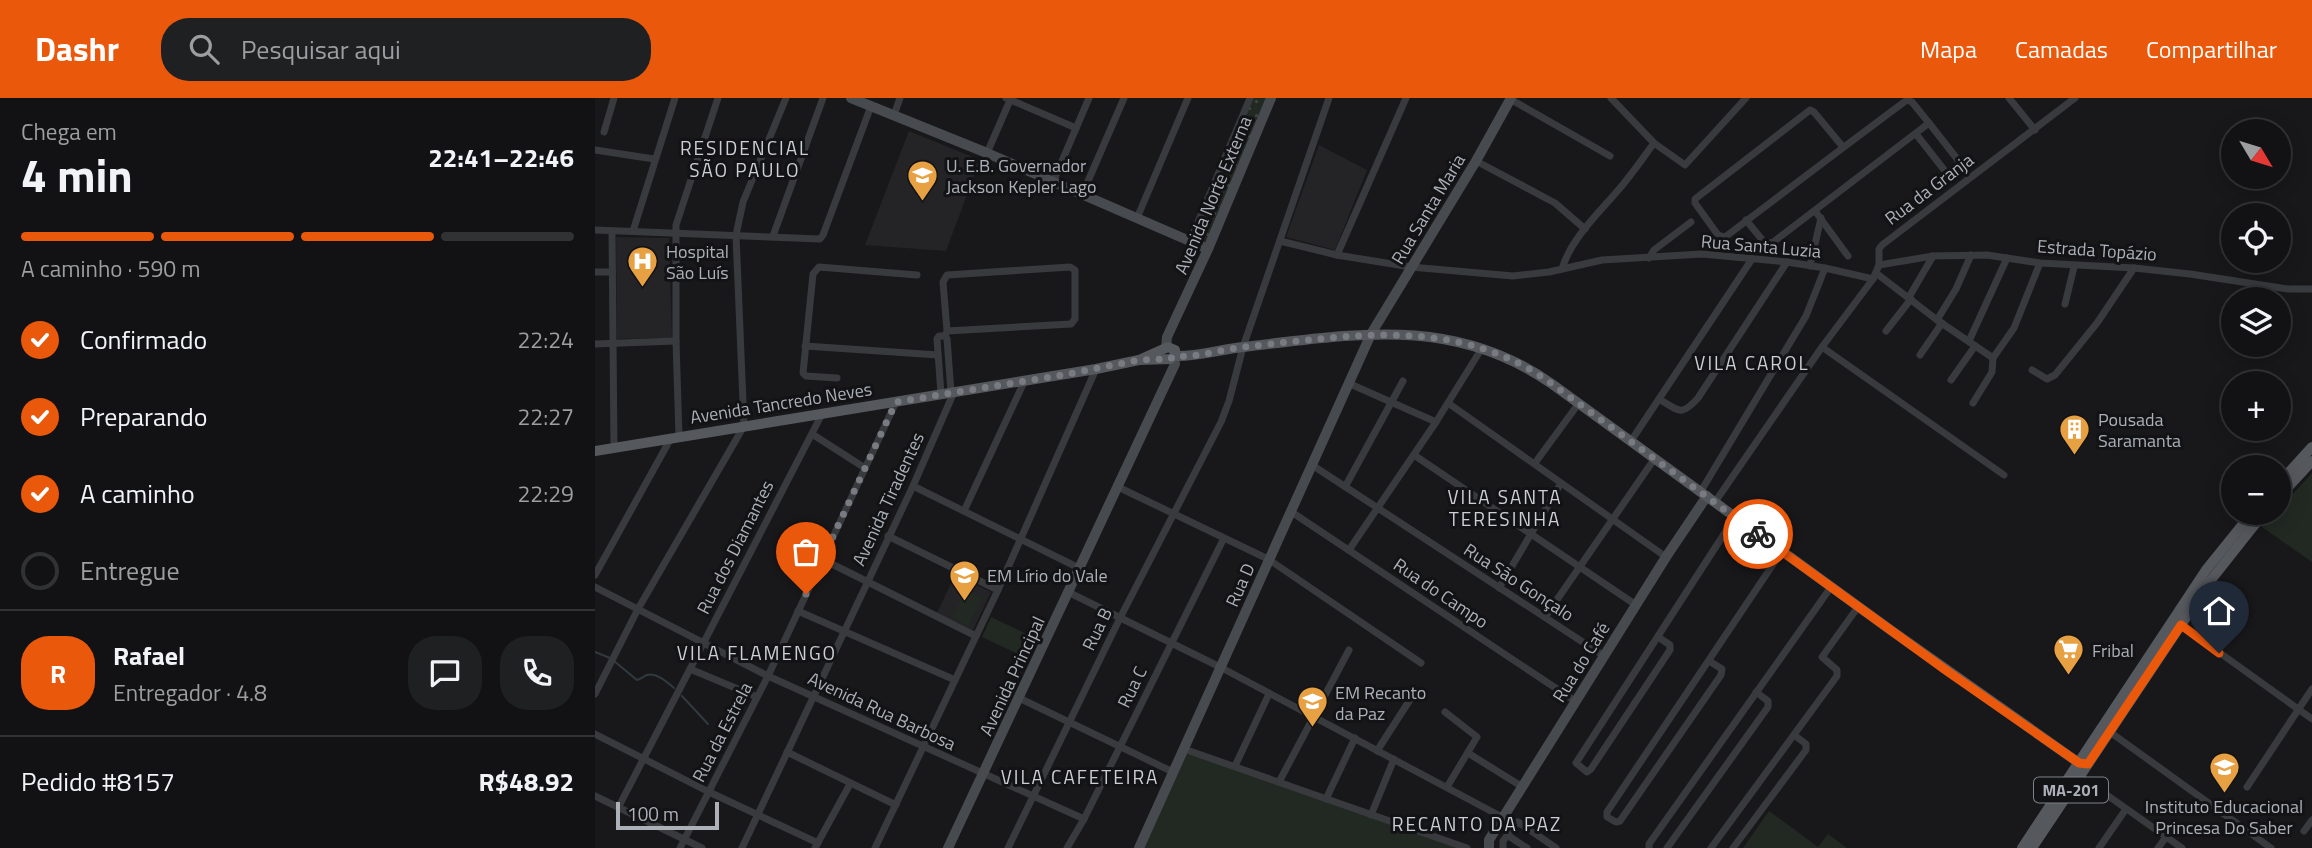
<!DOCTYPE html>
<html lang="pt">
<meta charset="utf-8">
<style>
body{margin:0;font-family:"Titillium Web",sans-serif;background:#1f2022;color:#f1f3f6;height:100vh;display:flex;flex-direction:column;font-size:26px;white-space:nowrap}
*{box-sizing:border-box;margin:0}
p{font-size:23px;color:#9c9ea0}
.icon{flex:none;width:38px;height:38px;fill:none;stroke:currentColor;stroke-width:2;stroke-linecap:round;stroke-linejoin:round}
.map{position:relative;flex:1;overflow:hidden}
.side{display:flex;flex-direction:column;background:#121214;width:595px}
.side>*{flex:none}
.needle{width:46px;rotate:128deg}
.tools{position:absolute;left:1626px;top:21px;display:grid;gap:14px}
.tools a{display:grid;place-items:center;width:70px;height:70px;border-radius:50%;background:#121214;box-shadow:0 4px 18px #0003,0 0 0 2px #313234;font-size:35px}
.scale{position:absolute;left:21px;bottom:18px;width:103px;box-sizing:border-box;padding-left:7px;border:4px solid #abb0b9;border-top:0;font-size:19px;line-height:24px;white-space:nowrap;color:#abb0b9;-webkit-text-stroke:5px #131315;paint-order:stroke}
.pin{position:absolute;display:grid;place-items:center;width:60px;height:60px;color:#fff;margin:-72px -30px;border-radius:50% 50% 50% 0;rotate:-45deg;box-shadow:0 0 7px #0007}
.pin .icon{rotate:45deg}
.courier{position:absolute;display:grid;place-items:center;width:70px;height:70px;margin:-35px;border:5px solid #ea580c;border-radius:50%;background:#fff;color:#222;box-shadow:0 2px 9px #0007}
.head em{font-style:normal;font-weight:700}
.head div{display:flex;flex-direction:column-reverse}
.head{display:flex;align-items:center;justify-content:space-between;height:119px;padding:0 21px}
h1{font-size:46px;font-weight:700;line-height:52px}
.bar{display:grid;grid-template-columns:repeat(4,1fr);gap:10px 7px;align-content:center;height:84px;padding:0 21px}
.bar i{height:9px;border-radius:5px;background:#313234}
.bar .current{background:#ea580c}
.bar p{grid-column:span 4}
.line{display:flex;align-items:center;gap:18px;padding:0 21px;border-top:2px solid #313234}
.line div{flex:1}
.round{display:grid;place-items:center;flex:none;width:74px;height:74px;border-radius:28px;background:#1f2022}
ol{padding:0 21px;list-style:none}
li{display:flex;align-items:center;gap:21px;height:77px}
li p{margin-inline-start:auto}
li .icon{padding:7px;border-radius:50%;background:#ea580c;color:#fff;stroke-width:4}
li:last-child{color:#9c9ea0}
li i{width:38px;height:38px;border:4px solid #313234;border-radius:50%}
header{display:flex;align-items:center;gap:42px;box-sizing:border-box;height:98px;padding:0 35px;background:#ea580c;color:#fff}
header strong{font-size:33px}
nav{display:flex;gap:38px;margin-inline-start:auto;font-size:24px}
.search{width:490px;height:63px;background:#1f2022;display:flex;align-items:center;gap:18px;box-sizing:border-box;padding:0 24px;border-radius:28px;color:#9c9ea0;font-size:26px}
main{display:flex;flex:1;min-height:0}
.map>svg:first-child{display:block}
.built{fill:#242427}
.grass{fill:#222922}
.park{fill:url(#park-dots)}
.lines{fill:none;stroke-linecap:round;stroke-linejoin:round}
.stream{stroke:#303a3f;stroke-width:2}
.street{stroke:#393a3e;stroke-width:7}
.secondary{stroke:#474a4e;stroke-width:10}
.primary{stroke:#55585d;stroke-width:10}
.done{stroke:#787b81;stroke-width:7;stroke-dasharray:0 12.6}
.route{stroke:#ea580c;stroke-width:9}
.labels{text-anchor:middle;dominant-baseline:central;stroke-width:6;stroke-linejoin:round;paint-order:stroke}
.shield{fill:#131315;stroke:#7d8188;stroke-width:2}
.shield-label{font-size:16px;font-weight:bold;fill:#abb0b9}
.poi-label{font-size:18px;fill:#abb0b9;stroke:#131315;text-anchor:start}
.street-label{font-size:18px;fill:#abb0b9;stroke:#131315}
.neighbourhood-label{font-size:19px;letter-spacing:2px;fill:#cccfd5;stroke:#131315}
</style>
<header>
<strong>Dashr</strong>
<div class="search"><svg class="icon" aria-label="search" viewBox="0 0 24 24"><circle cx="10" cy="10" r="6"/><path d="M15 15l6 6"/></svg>Pesquisar aqui</div>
<nav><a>Mapa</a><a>Camadas</a><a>Compartilhar</a></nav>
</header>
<main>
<section class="side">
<div class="head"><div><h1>4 min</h1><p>Chega em</p></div><em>22:41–22:46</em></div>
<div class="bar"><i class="current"></i><i class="current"></i><i class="current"></i><i></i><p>A caminho · 590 m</p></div>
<ol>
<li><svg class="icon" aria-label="check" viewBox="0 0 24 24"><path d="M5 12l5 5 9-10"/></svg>Confirmado<p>22:24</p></li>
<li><svg class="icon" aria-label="check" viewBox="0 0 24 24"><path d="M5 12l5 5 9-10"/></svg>Preparando<p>22:27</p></li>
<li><svg class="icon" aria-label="check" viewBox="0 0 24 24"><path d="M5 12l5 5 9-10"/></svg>A caminho<p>22:29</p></li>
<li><i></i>Entregue</li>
</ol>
<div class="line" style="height:126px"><b class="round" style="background:#ea580c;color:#fff">R</b><div><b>Rafael</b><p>Entregador · 4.8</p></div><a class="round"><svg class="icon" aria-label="chat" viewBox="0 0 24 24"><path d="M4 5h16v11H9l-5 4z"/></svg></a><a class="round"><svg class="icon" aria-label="phone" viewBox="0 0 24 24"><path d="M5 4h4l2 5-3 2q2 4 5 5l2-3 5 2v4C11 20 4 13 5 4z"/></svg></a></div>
<div class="line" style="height:91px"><div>Pedido #8157</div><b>R$48.92</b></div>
</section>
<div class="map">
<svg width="1717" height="750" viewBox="0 0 1717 750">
<defs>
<pattern id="park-dots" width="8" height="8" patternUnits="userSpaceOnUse" patternTransform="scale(1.75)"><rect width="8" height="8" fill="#222922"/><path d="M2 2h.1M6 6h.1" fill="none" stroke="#3f4640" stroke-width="1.8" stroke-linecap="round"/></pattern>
</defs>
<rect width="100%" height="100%" fill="#18181a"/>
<!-- built -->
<g class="built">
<path d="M314,33L385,62L351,153L270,147Z"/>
<path d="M724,47L772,72L740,152L691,139Z"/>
<path d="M21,139L74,140L77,240L22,241Z"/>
<path d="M360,477L396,494L378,532L342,515Z"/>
</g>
<!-- grass -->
<g class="grass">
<path d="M1717,375V464L1667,429L1680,415H1684V411Z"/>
<path d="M371,492L387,499L373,528L357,520Z"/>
<path d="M396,519L436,538L427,558L387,539Z"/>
<path d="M591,653L863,750H548Z"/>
<path d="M1174,713L1223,749L1233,736L1252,750H1148Z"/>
</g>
<!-- park -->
<path class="park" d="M658,0H672L612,146L600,140Z"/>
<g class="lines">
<!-- stream -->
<g class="stream">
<path d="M0,554L15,560"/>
<path d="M19,563L42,582C46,581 49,578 52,577C62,574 73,585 79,590"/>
<path d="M87,598L113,626"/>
</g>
<!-- street -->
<g class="street">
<path d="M411,0L481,30"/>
<path d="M1016,0L1059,45L1090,67L1151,0"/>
<path d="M1414,0L1440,32"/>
<path d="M915,1L1015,58"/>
<path d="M299,17L305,0"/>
<path d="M9,34L19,0"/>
<path d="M1321,36L1350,73L1354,74L1363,67V62L1334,25"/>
<path d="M0,52L59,61"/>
<path d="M392,55L416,0"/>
<path d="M881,63L960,105L990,131"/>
<path d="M458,84L494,0"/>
<path d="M487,97L529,0"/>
<path d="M1220,113L1253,158"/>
<path d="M542,120L593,0"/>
<path d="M1151,122L1169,144L1177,145L1334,25L1317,4L1312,2C1251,47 1191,93 1130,139L1123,137L1100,105V101L1215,12L1219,14L1248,49"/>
<path d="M0,132L225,141L228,137L276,8"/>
<path d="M17,133L19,350"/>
<path d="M38,133L80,0"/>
<path d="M178,138L228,0"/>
<path d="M595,143L655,0"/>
<path d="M685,143L742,157L816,169L918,178L954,174L1007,162L1107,156L1192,164L1230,170L1278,181"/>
<path d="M742,157L811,0"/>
<path d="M1054,160L1059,152L1096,124"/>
<path d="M1284,167L1338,158L1392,157L1445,165L1539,170L1595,176L1693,191H1717"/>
<path d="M1215,168L1226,120"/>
<path d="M967,171C976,140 1005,114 1025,90C1037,76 1048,60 1059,45"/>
<path d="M0,174H17"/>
<path d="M1281,175L1342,222L1398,260"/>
<path d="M1314,199L1338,158"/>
<path d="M1470,206L1479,169"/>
<path d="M1342,222L1361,191L1376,157"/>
<path d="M1291,233L1316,201"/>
<path d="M350,238L352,233L348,184L352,177L475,169L480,172V221L476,226L352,233"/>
<path d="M1374,243L1412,160"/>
<path d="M0,246L81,243"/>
<path d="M210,248L343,257"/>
<path d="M1227,249L1409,377"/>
<path d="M1325,257L1347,225"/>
<path d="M1398,260L1419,230L1445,165"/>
<path d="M1437,272L1452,281L1460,277L1502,225L1539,170"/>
<path d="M242,280L211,278L208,275L218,176L224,169L322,177"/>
<path d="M1356,282L1380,248"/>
<path d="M753,285L841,324"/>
<path d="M346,296L342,241L344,238H350L352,241L356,294"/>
<path d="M1064,301C1084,313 1086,319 1103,300L1192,164"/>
<path d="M853,305L1071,459"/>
<path d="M1378,305L1397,274L1398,260"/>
<path d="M217,336L270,370"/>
<path d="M84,339L81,243V127L123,0"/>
<path d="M1036,343L1157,161"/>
<path d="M819,357L1041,507"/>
<path d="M940,365L984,305"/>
<path d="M717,367L1009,558"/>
<path d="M318,388L484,470"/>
<path d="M523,389L673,461L826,565"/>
<path d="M750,389L808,283"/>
<path d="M1106,393L1211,218L1230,170"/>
<path d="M1120,404L1227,249L1278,181L1284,167V151L1287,147L1480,0"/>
<path d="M369,413L430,282"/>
<path d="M695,413L980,603"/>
<path d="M293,438L403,492"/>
<path d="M754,452L841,324L887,250"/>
<path d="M227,461L381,538"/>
<path d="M0,477L76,340"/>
<path d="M0,489L173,578L489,721"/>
<path d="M904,490L966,385"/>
<path d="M473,494L625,569L907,719"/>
<path d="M203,513L360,582"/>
<path d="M950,519L1060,360"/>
<path d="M1586,527L1717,621"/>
<path d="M1063,539L1075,547V552L996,671L992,674L981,665L1140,419"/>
<path d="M1114,563L1127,571L1126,577L1025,723L1021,724L1012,719V714L1187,453"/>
<path d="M95,571L162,599"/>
<path d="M0,596L43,511L149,328L141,137L148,104L191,0"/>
<path d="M424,600L578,674"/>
<path d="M850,614L882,639L852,689"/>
<path d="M1515,634L1676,750"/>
<path d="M0,636L114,694L223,745"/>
<path d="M589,651L872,750"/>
<path d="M782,653L818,597"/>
<path d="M192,654L301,707"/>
<path d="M873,655L926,688"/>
<path d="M640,668L674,596"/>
<path d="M1485,678L1587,750"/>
<path d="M684,684L754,552"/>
<path d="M1652,689L1717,591"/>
<path d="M0,698L107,750"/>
<path d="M731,701L760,640"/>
<path d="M23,710L227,316"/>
<path d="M776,717L799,661"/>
<path d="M1709,733L1717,722"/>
<path d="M912,737L932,750"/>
<path d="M85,750L173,578L301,304"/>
<path d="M147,750L318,388L359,294"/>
<path d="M220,750L255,686"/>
<path d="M280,750L403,492L501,271"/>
<path d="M413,750L525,520L626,324L634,303L648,249L734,0"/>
<path d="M472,750L489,721L629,440"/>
<path d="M908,750V743L923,724L961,750"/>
<path d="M1054,750V746L1236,489"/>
<path d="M1072,750L1173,609V603L1161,594"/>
<path d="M1116,750L1242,578V572L1227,559L1263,509"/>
<path d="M1138,750L1211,652V646L1199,637"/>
<path d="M1504,750L1531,711"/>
<path d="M1563,750L1571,739"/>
</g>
<!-- secondary -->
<g class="secondary">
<path d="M256,0L392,55L613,151"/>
<path d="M571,250L572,239L613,151L676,0"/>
<path d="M353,750L580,266L579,259"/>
<path d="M544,750L776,236L881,63L916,0"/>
<path d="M894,750V742L1071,459L1112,398"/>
</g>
<!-- primary -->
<g class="primary">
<path d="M544,262L575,261L580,258C602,259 626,251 649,249C760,236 859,217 957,286L1297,533L1484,665L1493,666"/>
<path d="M0,353L501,271L544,262L573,249L580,252V258"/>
<path d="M1684,385L1717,349"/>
<path d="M1684,399L1717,363"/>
<path d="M1427,750L1611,472L1657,415"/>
<path d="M1437,750L1616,482L1669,415"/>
</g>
</g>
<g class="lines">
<!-- done -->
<path class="done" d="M211,496L301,304L468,277L544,262L575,261L580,258C602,260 627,251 649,249C754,238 857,218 950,281L1163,436"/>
<!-- route -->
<path class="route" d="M1163,436L1352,573L1484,665L1493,666L1586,527L1624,555"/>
</g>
<!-- icons -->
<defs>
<symbol id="school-pin" viewBox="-11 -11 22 30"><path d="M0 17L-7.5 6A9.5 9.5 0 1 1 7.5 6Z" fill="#e7a042" stroke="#131315"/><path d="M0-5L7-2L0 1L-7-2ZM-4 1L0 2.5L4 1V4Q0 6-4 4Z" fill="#fff"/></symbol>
<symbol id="hospital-pin" viewBox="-11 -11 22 30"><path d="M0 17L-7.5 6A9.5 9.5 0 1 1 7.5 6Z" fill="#e7a042" stroke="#131315"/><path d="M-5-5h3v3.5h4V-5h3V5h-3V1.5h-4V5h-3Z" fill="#fff"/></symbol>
<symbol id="building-pin" viewBox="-11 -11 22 30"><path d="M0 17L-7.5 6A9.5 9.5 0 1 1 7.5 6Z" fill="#e7a042" stroke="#131315"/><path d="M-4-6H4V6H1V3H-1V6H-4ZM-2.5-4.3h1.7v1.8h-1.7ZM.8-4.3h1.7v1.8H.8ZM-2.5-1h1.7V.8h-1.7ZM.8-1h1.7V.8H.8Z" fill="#fff"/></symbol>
<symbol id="supermarket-pin" viewBox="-11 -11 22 30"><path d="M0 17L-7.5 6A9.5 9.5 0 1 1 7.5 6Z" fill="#e7a042" stroke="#131315"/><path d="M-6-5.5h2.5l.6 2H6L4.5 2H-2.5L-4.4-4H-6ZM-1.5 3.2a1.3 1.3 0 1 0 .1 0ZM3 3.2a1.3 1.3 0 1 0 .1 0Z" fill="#fff"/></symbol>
</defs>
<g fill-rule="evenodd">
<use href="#school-pin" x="310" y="60" width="35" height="47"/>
<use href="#hospital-pin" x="30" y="146" width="35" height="47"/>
<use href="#building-pin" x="1462" y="314" width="35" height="47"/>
<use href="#school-pin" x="352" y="460" width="35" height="47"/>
<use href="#supermarket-pin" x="1456" y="534" width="35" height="47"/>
<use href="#school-pin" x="700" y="586" width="35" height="47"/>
<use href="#school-pin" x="1612" y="652" width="35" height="47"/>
</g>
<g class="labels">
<!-- shield labels -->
<rect class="shield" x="1439" y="679.5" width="74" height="25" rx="5"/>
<g class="shield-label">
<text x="1476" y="692">MA-201</text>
</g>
<!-- poi labels -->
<g class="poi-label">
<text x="351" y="67">U. E.B. Governador<tspan x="351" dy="21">Jackson Kepler Lago</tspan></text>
<text x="71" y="153">Hospital<tspan x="71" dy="21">São Luís</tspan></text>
<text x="1503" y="321">Pousada<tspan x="1503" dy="21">Saramanta</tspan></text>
<text x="392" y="477">EM Lírio do Vale</text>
<text x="1497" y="552">Fribal</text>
<text x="740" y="594">EM Recanto<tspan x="740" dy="21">da Paz</tspan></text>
<text x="1629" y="708" text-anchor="middle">Instituto Educacional<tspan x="1629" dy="21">Princesa Do Saber</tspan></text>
</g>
<!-- street labels -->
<g class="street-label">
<text transform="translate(1334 91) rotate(-37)">Rua da Granja</text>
<text transform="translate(618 97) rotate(-67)">Avenida Norte Externa</text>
<text transform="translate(833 111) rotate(-59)">Rua Santa Maria</text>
<text transform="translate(1166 148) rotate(5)">Rua Santa Luzia</text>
<text transform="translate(1502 152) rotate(4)">Estrada Topázio</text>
<text transform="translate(186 305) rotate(-9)">Avenida Tancredo Neves</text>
<text transform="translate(293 401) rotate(-65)">Avenida Tiradentes</text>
<text transform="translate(140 449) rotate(-63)">Rua dos Diamantes</text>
<text transform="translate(924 484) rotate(33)">Rua São Gonçalo</text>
<text transform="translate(645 487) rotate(-66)">Rua D</text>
<text transform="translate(846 495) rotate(34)">Rua do Campo</text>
<text transform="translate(502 531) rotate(-64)">Rua B</text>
<text transform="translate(986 564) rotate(-58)">Rua do Café</text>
<text transform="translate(417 578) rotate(-65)">Avenida Principal</text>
<text transform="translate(537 589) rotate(-64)">Rua C</text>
<text transform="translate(287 613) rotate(25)">Avenida Rua Barbosa</text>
<text transform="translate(127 634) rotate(-63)">Rua da Estrela</text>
</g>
<!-- neighbourhood labels -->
<g class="neighbourhood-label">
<text x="150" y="49">RESIDENCIAL<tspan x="150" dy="22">SÃO PAULO</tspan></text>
<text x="1157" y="264">VILA CAROL</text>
<text x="910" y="398">VILA SANTA<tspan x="910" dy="22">TERESINHA</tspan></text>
<text x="162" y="554">VILA FLAMENGO</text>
<text x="485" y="678">VILA CAFETEIRA</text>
<text x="882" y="725">RECANTO DA PAZ</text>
</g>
</g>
</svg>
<div class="tools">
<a><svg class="needle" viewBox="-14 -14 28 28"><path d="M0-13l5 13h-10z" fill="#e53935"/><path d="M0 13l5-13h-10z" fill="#9c9ea0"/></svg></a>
<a><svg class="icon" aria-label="locate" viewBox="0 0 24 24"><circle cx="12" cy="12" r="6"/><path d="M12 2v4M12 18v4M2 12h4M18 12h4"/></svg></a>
<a><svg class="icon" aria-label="layers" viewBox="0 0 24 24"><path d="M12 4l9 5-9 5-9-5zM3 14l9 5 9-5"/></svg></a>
<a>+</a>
<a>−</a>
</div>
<div class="scale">100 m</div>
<div class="pin" style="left:211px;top:496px;background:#ea580c"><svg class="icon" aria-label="bag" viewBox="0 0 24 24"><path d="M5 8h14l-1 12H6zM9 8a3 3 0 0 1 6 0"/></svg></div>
<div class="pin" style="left:1624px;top:555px;background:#1f2937"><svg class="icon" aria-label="home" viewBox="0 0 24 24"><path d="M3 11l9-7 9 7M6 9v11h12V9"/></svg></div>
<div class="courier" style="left:1163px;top:436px"><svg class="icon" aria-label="bike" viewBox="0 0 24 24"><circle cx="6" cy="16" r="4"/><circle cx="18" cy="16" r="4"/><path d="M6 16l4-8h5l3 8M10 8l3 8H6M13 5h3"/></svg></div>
</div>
</main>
